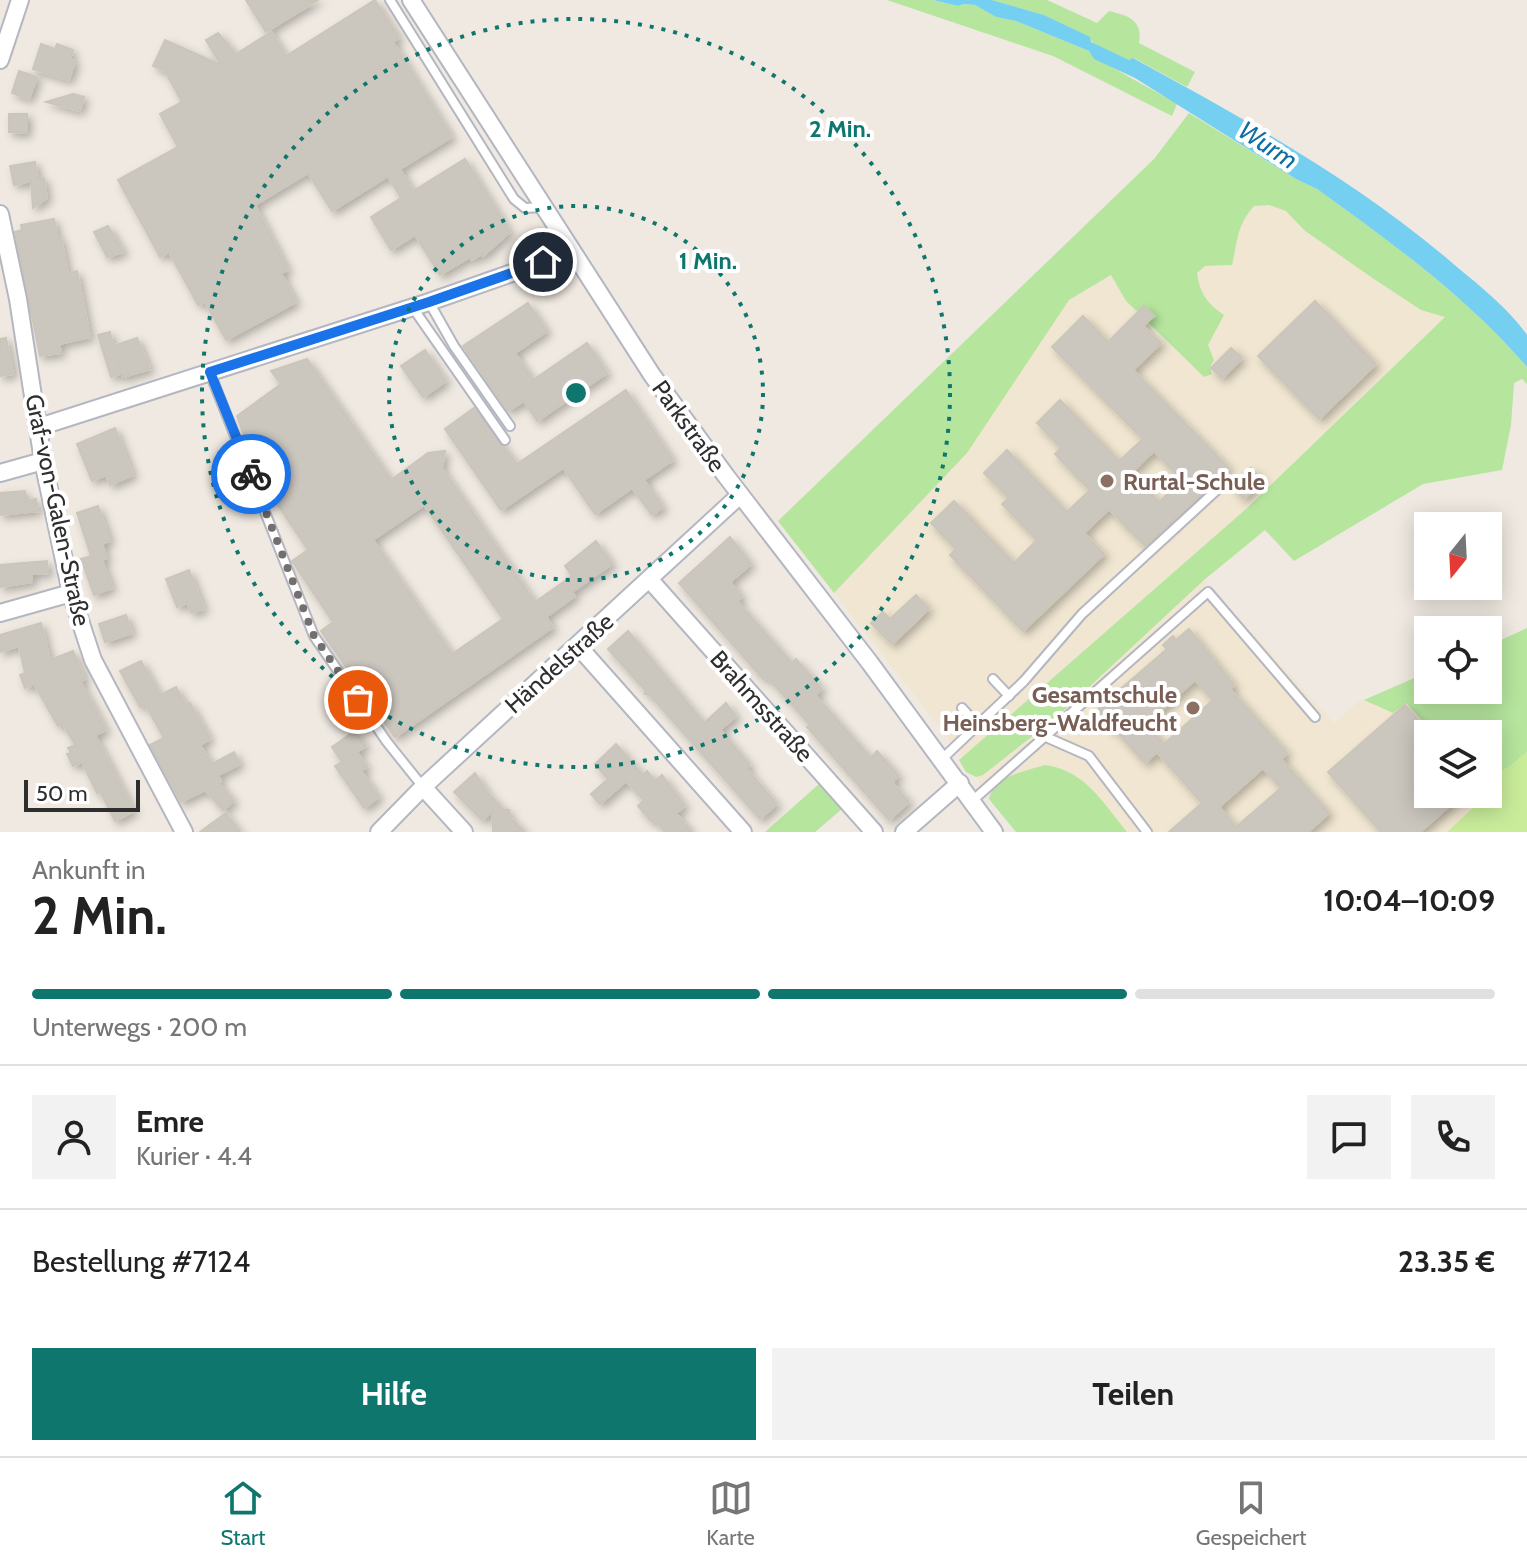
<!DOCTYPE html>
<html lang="de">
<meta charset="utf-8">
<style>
body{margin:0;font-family:Cabin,sans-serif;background:#f2f2f2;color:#222;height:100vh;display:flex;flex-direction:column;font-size:30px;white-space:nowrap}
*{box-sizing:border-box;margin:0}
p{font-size:26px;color:#767676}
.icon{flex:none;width:44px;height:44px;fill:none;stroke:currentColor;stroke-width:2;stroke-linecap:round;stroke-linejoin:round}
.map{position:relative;height:832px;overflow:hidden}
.panel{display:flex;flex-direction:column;background:#fff;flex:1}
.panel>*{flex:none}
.needle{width:52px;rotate:198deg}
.buttons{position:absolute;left:1414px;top:512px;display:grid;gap:16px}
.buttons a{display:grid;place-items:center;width:88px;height:88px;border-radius:0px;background:#fff;box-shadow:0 4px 20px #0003;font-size:40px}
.scale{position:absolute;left:24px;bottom:20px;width:116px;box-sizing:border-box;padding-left:8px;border:4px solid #2e2e2e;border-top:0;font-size:22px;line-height:28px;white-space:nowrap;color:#2e2e2e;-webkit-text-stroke:6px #fff;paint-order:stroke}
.pin{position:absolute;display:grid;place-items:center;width:68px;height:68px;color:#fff;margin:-34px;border:4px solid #fff;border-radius:50%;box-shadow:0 2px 8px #0007}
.courier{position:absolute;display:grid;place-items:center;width:80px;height:80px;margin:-40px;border:6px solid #1a73e8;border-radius:50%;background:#fff;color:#222;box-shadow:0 2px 10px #0007}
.head em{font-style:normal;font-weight:700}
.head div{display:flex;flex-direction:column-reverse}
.head{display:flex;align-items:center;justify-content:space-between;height:136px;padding:0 32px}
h1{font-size:52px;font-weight:700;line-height:60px}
.bar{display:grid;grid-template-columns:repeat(4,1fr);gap:12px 8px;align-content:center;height:96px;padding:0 32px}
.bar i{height:10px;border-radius:6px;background:#e0e0e0}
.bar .current{background:#0f766e}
.bar p{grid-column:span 4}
.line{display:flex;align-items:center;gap:20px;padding:0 32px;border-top:2px solid #e0e0e0}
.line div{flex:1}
.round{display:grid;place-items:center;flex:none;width:84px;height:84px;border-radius:0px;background:#f2f2f2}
.primary-button{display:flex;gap:16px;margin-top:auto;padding:16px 32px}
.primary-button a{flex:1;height:92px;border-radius:0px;background:#0f766e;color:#fff;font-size:32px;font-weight:700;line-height:92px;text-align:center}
.primary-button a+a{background:#f2f2f2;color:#222}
.menu{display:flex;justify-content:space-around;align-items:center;height:112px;border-top:2px solid #e0e0e0;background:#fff;font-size:22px;color:#767676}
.menu a{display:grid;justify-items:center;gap:4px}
.menu .current{color:#0f766e}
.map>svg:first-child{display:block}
.education{fill:#f0e6d1}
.green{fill:#b6e59e}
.pitch{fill:#c9ec9a}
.water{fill:#75cff0}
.building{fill:#cbc7bf;stroke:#cbc5ba;stroke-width:2;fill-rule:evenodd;filter:url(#shadow)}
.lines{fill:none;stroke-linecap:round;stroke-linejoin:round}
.service-casing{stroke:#b4b7c1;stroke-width:12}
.minor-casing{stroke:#b4b7c1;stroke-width:20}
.service{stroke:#fff;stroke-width:8}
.minor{stroke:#fff;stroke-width:16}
.done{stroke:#726f6d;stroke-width:8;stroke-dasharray:0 14.4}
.route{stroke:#1a73e8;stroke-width:10}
.ring{fill:none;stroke:#0f766e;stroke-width:4;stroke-dasharray:4 8}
.education-dot{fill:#8d6e63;stroke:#fff;stroke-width:3}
.labels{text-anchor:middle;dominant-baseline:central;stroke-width:8;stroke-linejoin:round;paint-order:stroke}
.street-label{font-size:24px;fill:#2e2e2e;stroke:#fff}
.education-label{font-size:24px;font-weight:bold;fill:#785e54;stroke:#fff;text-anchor:start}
.water-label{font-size:26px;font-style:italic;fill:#0d6fa3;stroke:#fff}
.centre{fill:#0f766e;stroke:#fff;stroke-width:4}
.ring-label{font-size:24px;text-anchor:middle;font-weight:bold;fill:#0f766e;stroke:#fff;stroke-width:8;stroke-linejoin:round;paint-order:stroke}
</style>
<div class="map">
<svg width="1527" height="832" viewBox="0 0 1527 832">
<defs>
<filter id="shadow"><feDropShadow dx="4" dy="4" stdDeviation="4" flood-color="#0004"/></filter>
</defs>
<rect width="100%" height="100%" fill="#efe9e1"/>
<!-- education -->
<g class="education">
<path d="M1259,180L1445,316L1246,509L963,757L834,593L967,453L1069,300L1112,275L1126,301L1198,372L1210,367L1214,360L1208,345L1218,327L1217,311L1198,287L1197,273L1205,266L1217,267L1234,261V244L1242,220L1254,206Z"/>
<path d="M1204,580L1334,723L1359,701L1364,700L1393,713L1406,702L1435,734H1428V794L1489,793L1447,832H1017L993,804L976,777L983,775L1058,716Z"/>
</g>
<!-- green -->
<g class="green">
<path d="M887,0H933L958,6L964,4L975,5L996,17L1016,21L1089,51C1095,60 1162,94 1177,104L1172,116L1053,56Z"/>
<path d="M992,0H1047L1097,23L1109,11C1129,16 1143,20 1139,43L1195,72L1187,87L1134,58L1130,60C1116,56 1095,50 1089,37L1044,15Z"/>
<path d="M1189,113L1296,179L1317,189C1392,243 1467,297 1527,367V384L1522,379L1514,383L1511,425L1502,470L1423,484L1294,561L1265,530L1204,580L1058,716L983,775L976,777L966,772L959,760L1246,509L1445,317L1421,310L1371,277L1304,230L1286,211L1269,205L1254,206C1236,227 1238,240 1232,265L1205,266L1197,273C1199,292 1208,305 1224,315L1208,345L1214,360L1210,367L1212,374L1204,377L1126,301L1111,275L1069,300L967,453L834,593L778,521L1154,159Z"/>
<path d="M1527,628V752L1512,765L1488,779V734H1435L1406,703L1393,713L1364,700L1428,672V690H1488V646Z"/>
<path d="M1045,765C1085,770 1103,803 1127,832H1016L989,799C994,776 1025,771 1045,765Z"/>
<path d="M819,784L842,809L815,832H765Z"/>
</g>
<!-- pitch -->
<path class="pitch" d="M1527,752V832H1447L1488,794V779L1512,765Z"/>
<!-- water -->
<path class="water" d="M933,0H992L1044,15L1090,37L1091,42L1129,60L1133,58C1246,120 1359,182 1457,267C1481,287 1509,309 1527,335V367C1467,297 1392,243 1317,189L1296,179L1135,78L1094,59L1089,51L1016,21L996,17L975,5L964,4L958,6Z"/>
<!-- building -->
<g class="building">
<path d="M246,0H318L266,32Z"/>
<path d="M375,0L399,38L393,42L452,137L400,169L413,191L465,159L510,232L483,256L482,254L472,260L470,257L440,275L415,235L391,250L371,217L401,198L388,176L332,211L308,173L255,205L288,270L281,273L296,302L226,340L205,302L198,305L169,252L160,257L118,180L178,147L160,114L182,102L165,71L153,66L165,40L221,65L206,40L218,33L236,54L271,32L286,56Z"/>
<path d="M41,44L55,49L57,44L73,50L70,59L75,61L69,80L33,69Z"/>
<path d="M19,71L37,77L29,99L12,93Z"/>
<path d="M73,94L84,97L80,111L46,102Z"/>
<path d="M9,114H27V133L9,132Z"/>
<path d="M35,162L38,180L44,178L47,198L33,208L31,181L14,185L10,166Z"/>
<path d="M54,219L58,239L61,238L68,274L77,271L90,337L59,344L61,353L40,356L15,232L22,230L21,225Z"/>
<path d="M108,226L124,252L107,257L94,232Z"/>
<path d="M1315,301L1376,364L1319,419L1258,356Z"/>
<path d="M528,303L547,331L515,353L533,380L587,343L607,373L537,421L524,401L508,411L463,346Z"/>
<path d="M1144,306L1154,316L1143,326L1161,343L1133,370L1229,468L1145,546L1109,509L1084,533L1104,554L1023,631L950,555L956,549L931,523L954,501L1014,563L1037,540L1002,504L1009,498L984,473L1007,450L1067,512L1090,490L1055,454L1061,448L1037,423L1060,400L1119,461L1143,439L1052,347L1083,316L1108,342ZM1154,451L1182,480L1159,502L1131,473Z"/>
<path d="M110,332L113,346L137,338L150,369L123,377L117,358L120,374L111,377L98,335Z"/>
<path d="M6,338L13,374L0,376V339Z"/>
<path d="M1231,348L1242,358L1222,378L1211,368Z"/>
<path d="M425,350L446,381L423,397L401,366Z"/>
<path d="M307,359L391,480L428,453L445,451L442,468L535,602L572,576L565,566L596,541L612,564L572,592L575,596L546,617L553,627L395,737L321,631L333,622L292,561L308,550L259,477L237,416L281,384L271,371ZM424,505L503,619L452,654L373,540Z"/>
<path d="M626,390L673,460L644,480L663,507L652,515L632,488L595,514L563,468L501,510L445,429L474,408L517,464Z"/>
<path d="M115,428L133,475L110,485L106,475L92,481L77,444Z"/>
<path d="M1251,468L1263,480L1244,499L1232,486Z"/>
<path d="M25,491V501L36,499L38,511L0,515V493Z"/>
<path d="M98,506L110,541L102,544L107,558L102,560L112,588L94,595L81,559L91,556L77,513Z"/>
<path d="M730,537L751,564L730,582L742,596L737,601L792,663L796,659L822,689L815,695L871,758L877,751L899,776L892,782L909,802L889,820L807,727L810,725L780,691L766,676L763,679L679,583Z"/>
<path d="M47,561L48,573L32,574V582L0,587V565Z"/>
<path d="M189,570L204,609L192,613L187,603L177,607L166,579Z"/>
<path d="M916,595L929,609L892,644L871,623L883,612L890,619Z"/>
<path d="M126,615L132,633L105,642L99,624Z"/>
<path d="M41,623L50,660L73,651L85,679L80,681L106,730L95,735L134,811L115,821L100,791L97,793L82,762L73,766L67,754L71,753L68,748L75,745L63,724L58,726L34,684L25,688L20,675L25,673L19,646L0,652V635Z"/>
<path d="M1189,629L1234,685L1230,689L1287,753L1281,759L1329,813L1308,832H1169L1202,803L1157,752L1145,763L1113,727L1111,729L1095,712L1108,700L1104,696L1114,688L1117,692L1167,649L1163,645L1173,636L1176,640ZM1195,680L1213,700L1164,744L1146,724ZM1263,768L1281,788L1236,827L1219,807Z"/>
<path d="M628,631L704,723L726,703L736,716L720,730L750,765L746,768L777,804L760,819L649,694H645V690L608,649Z"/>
<path d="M141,661L160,695L176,687L186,705L190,703L210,739L200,745L212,764L234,752L240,764L218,775L221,781L219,783L234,801L223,810L205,790L181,802L150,745L164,738L145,704L140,707L120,671Z"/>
<path d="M1405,705L1428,731V794H1463L1420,832H1381L1328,772Z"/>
<path d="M355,731L366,746L357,752L367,767L361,771L379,797L364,808L335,766L342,762L332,747Z"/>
<path d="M616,744L643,775L647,771L655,781L662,775L685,806L676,813L692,832H665L655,820L652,822L638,806L644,800L626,781L600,804L591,794L608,779L595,764Z"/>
<path d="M475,773L488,793L504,810H509V816L525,832H493L492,812L482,820L454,792Z"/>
<path d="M226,813L240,832H200Z"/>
</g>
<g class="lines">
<defs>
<g id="service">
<path d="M390,0L514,199L525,208L543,207"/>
<path d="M429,302L454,346L510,426"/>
<path d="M413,308L505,440"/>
<path d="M210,373L314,636L387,742L423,787"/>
<path d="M993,679L1009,696"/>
<path d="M962,708L978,726"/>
<path d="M1046,737L1089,756L1147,832"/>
<path d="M942,759L1024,681L1082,614L1220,487"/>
<path d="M972,801L1208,592L1315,717"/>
</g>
<g id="minor">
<path d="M411,0L652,375L726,476L870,663L994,832"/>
<path d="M0,60L20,0"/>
<path d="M0,214L18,299L43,461L71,593L93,660L184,832"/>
<path d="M39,427L429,302L572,252"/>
<path d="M0,473L43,461"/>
<path d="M650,580L874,832"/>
<path d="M0,613L71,593"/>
<path d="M578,646L743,832"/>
<path d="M423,787L464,832"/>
<path d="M379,832L423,787L740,495"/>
<path d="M904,832L960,783"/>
</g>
</defs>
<!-- service casing -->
<use href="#service" class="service-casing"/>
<!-- minor casing -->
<use href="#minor" class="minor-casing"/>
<!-- service -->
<use href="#service" class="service"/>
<!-- minor -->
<use href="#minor" class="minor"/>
</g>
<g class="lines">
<!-- done -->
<path class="done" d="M251,474L314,636L358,700"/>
<!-- route -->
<path class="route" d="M251,474L210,372L429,302L543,262"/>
</g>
<!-- distance rings -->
<g class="ring">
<circle cx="576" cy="393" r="187"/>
<circle cx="576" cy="393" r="374"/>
</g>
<!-- markers -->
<g class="education-dot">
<circle cx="1107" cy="481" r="8"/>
<circle cx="1193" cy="708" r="8"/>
</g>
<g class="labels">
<!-- street labels -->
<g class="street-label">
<text transform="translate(689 426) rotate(54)">Parkstraße</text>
<text transform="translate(58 510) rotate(78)">Graf-von-Galen-Straße</text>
<text transform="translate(559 663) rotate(-42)">Händelstraße</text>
<text transform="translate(762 706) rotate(48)">Brahmsstraße</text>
</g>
<!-- education labels -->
<g class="education-label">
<text x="1123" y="481">Rurtal-Schule</text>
<text x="1177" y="694" text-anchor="end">Gesamtschule<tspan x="1177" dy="28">Heinsberg-Waldfeucht</tspan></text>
</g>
<!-- water labels -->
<g class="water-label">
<text transform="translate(1268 145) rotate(33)">Wurm</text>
</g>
</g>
<circle cx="576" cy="393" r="12" class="centre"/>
<g class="ring-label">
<text x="840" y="137">2 Min.</text>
<text x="708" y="269">1 Min.</text>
</g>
</svg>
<div class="buttons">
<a><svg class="needle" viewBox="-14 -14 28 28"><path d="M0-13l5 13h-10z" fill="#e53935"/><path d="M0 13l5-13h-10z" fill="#767676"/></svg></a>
<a><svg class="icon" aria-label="locate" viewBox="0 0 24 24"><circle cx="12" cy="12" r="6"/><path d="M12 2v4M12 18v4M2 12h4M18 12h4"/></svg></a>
<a><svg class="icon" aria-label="layers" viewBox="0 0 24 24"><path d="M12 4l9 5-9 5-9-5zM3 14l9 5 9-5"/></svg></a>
</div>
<div class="scale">50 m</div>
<div class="pin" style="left:358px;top:700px;background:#ea580c"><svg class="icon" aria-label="bag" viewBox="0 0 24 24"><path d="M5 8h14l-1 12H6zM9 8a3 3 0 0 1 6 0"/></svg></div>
<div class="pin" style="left:543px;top:262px;background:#1f2937"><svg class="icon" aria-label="home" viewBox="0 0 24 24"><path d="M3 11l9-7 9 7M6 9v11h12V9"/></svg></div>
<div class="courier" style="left:251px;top:474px"><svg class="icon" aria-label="bike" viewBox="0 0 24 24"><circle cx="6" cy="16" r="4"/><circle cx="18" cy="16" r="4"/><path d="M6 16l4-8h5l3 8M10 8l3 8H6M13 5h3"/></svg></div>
</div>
<section class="panel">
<div class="head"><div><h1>2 Min.</h1><p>Ankunft in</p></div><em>10:04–10:09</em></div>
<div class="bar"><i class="current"></i><i class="current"></i><i class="current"></i><i></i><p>Unterwegs · 200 m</p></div>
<div class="line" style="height:144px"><a class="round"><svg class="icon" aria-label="person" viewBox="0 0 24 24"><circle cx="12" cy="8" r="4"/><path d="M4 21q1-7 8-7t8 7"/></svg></a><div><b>Emre</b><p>Kurier · 4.4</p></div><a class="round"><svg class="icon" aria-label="chat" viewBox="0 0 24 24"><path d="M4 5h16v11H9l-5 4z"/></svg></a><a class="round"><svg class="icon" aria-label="phone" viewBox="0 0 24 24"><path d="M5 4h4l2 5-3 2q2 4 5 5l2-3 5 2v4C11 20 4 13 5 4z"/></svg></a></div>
<div class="line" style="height:104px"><div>Bestellung #7124</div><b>23.35 €</b></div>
<div class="primary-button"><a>Hilfe</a><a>Teilen</a></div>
</section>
<nav class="menu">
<a class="current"><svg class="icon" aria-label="home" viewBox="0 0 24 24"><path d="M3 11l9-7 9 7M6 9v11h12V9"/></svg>Start</a>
<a><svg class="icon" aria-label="map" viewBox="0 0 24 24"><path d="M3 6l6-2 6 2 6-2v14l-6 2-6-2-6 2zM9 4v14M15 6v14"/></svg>Karte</a>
<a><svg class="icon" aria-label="saved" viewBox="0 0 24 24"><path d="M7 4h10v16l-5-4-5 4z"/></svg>Gespeichert</a>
</nav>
